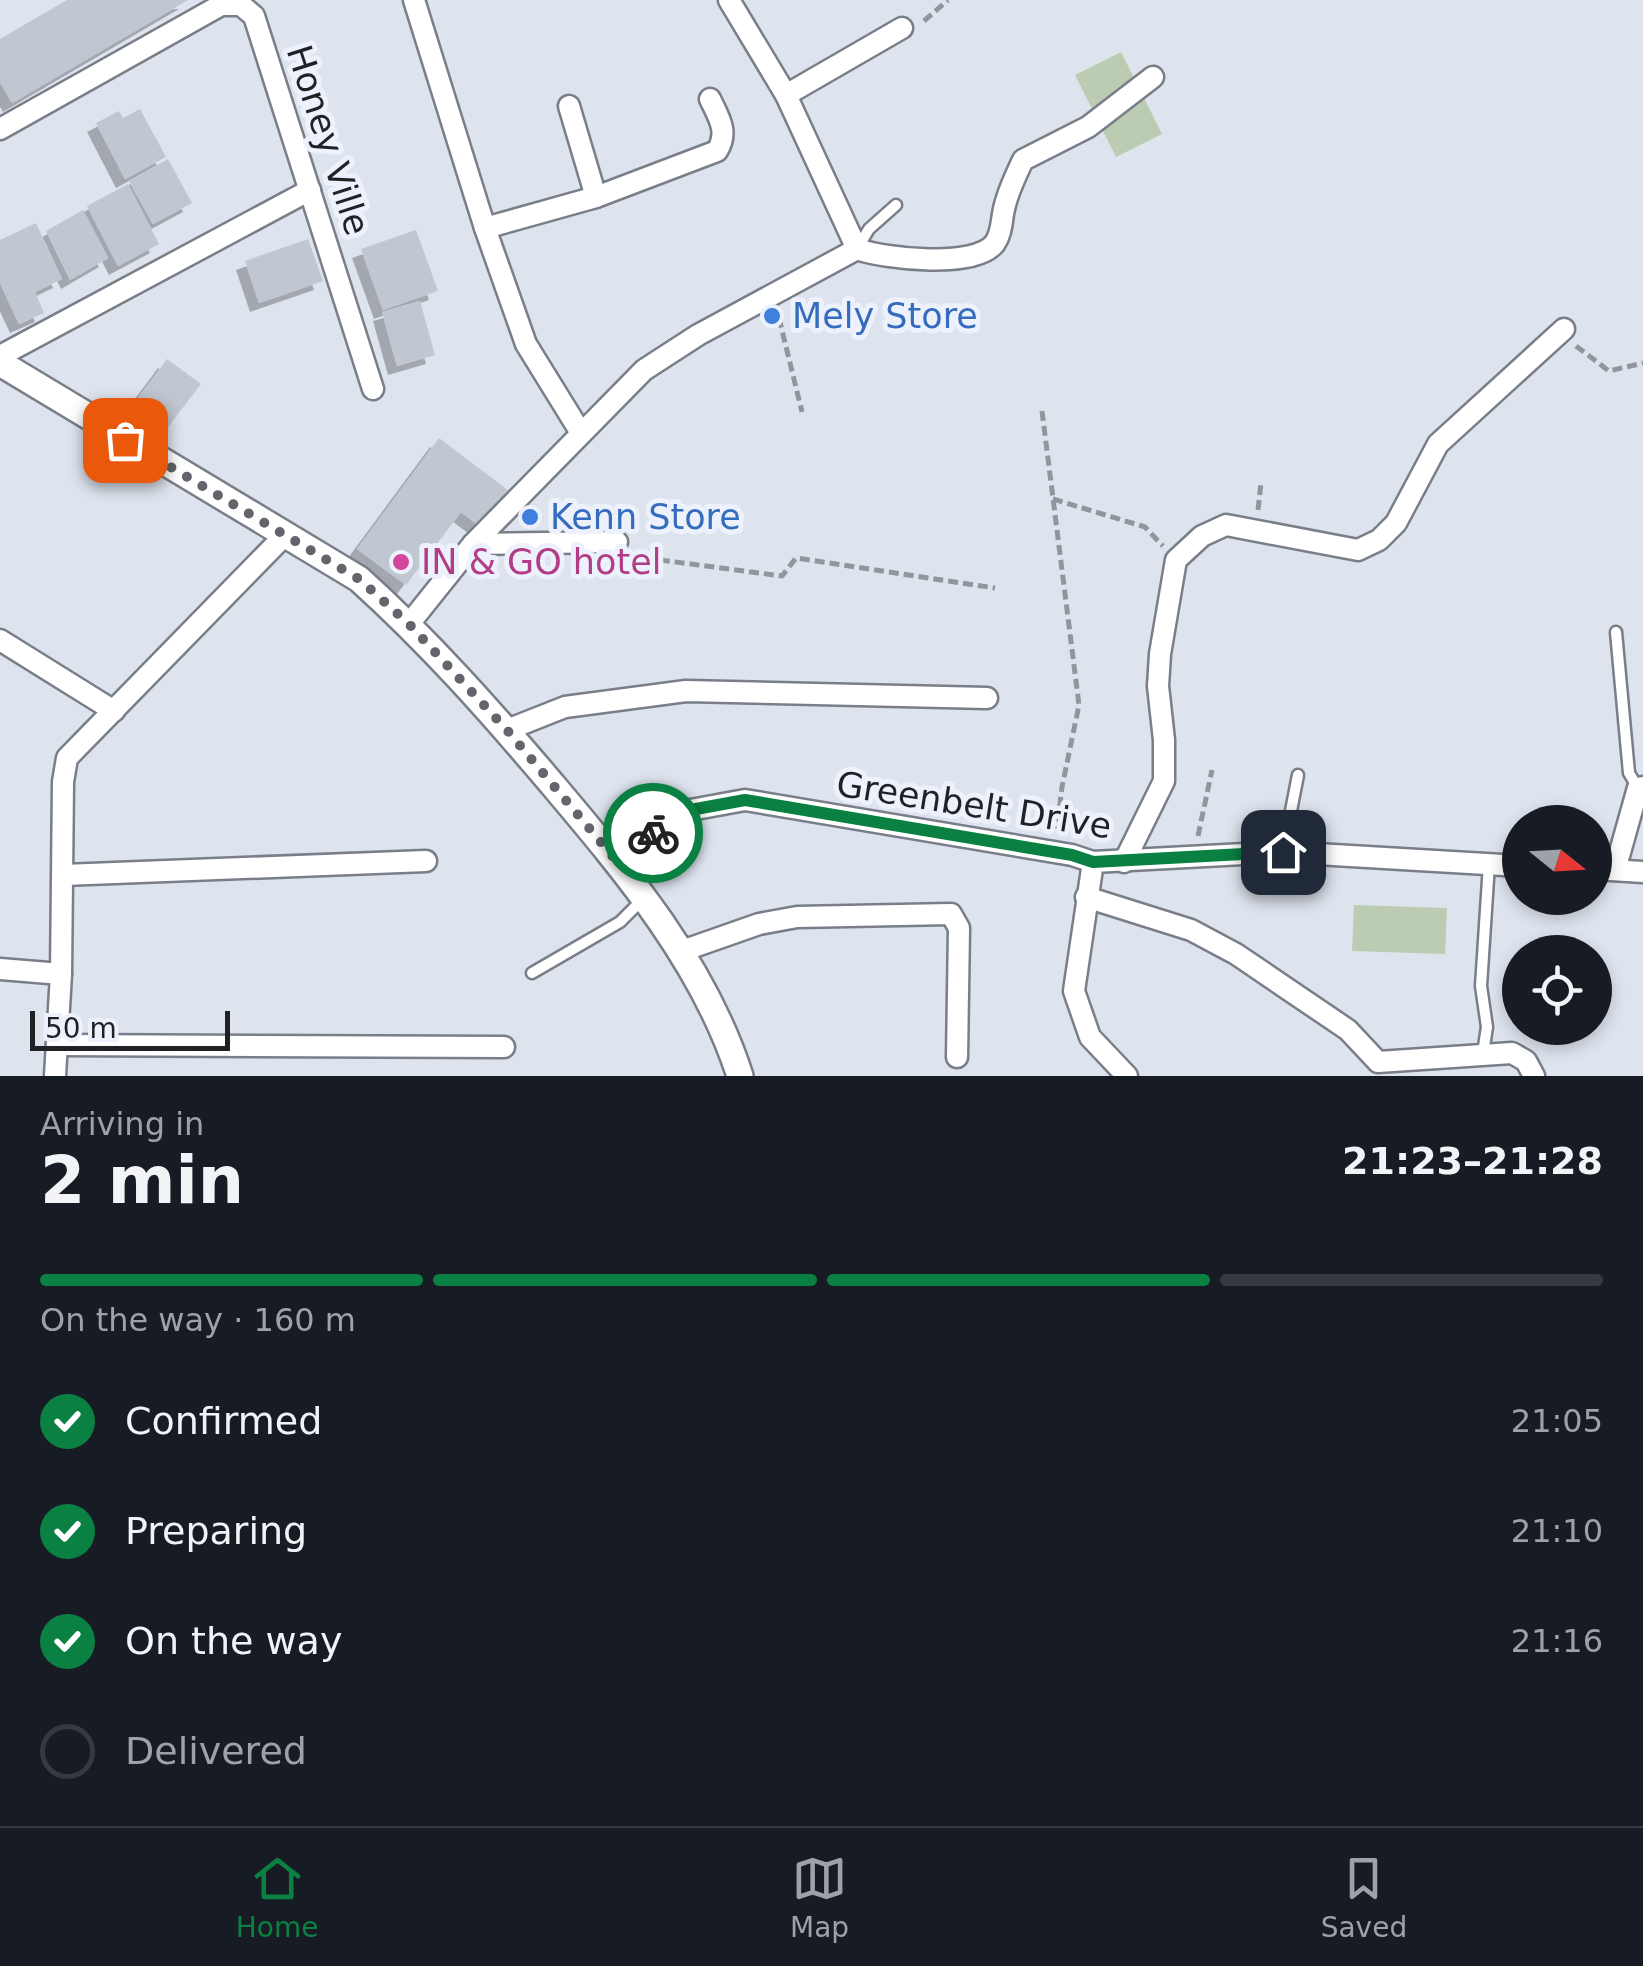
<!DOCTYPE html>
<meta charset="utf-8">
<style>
body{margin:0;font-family:"DejaVu Sans",sans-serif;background:#242831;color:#f1f3f6;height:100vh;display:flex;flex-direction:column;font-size:38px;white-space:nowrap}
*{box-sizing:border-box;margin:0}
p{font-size:32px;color:#9ea1a6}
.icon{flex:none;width:55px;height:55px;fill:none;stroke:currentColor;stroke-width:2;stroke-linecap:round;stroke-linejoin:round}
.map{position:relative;height:1076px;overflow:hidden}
.panel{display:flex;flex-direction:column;background:#171b24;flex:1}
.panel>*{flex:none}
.needle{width:65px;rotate:108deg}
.tools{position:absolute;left:1502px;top:805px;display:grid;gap:20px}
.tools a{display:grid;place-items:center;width:110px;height:110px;border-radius:50%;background:#171b24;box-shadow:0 5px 15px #0003;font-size:50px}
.scale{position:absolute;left:30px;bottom:25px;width:200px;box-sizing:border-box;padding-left:10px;border:5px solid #1f2124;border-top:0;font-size:28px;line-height:35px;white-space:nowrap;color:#1f2124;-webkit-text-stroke:8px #ecf1fc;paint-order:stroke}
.pin{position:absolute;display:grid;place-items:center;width:85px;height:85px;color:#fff;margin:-42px;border-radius:20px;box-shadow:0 5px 15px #0006}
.courier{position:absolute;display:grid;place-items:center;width:100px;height:100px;margin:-50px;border:8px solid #0b8043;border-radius:50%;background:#fff;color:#222;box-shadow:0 2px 12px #0007}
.overview em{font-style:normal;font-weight:600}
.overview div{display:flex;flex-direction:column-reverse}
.overview{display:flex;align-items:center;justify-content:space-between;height:170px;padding:0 40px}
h1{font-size:65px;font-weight:600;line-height:75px}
.bar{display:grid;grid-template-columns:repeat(4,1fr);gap:15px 10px;align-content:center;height:120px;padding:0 40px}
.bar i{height:12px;border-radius:8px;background:#363941}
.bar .active{background:#0b8043}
.bar p{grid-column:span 4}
ol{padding:0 40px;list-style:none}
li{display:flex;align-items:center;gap:30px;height:110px}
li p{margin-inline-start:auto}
li .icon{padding:10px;border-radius:50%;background:#0b8043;color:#fff;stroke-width:4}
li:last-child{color:#9ea1a6}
li i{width:55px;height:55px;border:5px solid #363941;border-radius:50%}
.dock{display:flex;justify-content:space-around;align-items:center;height:140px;border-top:2px solid #363941;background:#171b24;font-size:28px;color:#9ea1a6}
.dock a{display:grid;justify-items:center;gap:5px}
.dock .active{color:#0b8043}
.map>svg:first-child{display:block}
.green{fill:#bbccb3}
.building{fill:#c1c7d1;filter:url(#shadow)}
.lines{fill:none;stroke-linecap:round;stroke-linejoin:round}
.service-casing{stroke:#797e88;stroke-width:15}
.minor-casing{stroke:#797e88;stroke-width:25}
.tertiary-casing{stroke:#797e88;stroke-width:30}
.path{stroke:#91969d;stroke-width:5;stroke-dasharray:10 5;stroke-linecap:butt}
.service{stroke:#fff;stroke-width:10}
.minor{stroke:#fff;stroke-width:20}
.tertiary{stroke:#fff;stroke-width:25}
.done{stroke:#62656b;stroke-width:10;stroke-dasharray:0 18}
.route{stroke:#0b8043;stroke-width:12}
.shop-dot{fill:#3f7fe0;stroke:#ecf1fc;stroke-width:4}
.hotel-dot{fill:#d1479c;stroke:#ecf1fc;stroke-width:4}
.labels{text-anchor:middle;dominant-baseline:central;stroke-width:10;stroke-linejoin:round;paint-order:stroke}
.street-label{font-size:35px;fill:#1f2124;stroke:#ecf1fc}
.shop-label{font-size:35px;fill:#366cbe;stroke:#ecf1fc;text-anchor:start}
.hotel-label{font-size:35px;fill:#b23c85;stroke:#ecf1fc;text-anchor:start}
</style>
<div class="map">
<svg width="1643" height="1076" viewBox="0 0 1643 1076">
<defs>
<filter id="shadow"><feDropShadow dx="-9" dy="9" stdDeviation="0" flood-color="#0004"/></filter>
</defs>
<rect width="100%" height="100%" fill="#dee4ee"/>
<!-- green -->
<g class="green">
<path d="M1121,52L1162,134L1116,157L1075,75Z"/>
<path d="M1354,905L1447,908L1445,954L1352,951Z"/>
</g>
<!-- building -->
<g class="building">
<path d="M67,0H188L12,103L0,82V39Z"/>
<path d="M140,109L166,157L125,179L96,123L119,111L123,118Z"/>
<path d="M168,159L192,203L153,224L129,181Z"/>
<path d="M128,184L159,244L118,266L87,206Z"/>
<path d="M83,210L108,258L70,280L46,231Z"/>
<path d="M36,223L62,279L35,292L44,313L19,324L0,283V240Z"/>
<path d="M416,230L438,291L383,310L361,249Z"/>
<path d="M308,239L323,281L259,303L245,261Z"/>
<path d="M420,301L435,355L397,366L382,312Z"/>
<path d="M167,359L201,384L165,431L132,406Z"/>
<path d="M439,438L513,494L486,531L461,512L406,585L357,549Z"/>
</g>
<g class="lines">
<defs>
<g id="service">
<path d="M857,249L869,229L896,205"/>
<path d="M1616,632L1629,773L1638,788"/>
<path d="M1283,852L1298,775"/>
<path d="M532,973L620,922L644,898"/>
<path d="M1483,1053L1487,1027L1481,986L1489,864"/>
</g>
<g id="minor">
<path d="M414,0L485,228L526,344L581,433"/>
<path d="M729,0L786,95L857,249"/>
<path d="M786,95L902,28"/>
<path d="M569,106L596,197"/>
<path d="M0,129L221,5H241L254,16L373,389"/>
<path d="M485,228L596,197L717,151C729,132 719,118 710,99"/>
<path d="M0,356L310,190"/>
<path d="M473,544L617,542"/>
<path d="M409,624L473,544L644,370L698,335L857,249C885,259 976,269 995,243C1003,231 1001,218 1005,205C1009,189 1016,175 1023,160L1088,127L1153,77"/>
<path d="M0,640L114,711"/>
<path d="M507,730L565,707L686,691L987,698"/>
<path d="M615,859L685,811L745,800L1072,855L1093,862L1283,852L1520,866"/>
<path d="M1093,862L1074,991L1090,1037L1127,1076"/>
<path d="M1124,862L1164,781V740L1158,686L1160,654L1176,560L1202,536L1226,525L1358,550L1379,540L1396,523L1438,444L1564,329"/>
<path d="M1595,869L1643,872"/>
<path d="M1615,870L1638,788L1643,787"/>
<path d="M63,875L426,861"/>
<path d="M1086,897L1191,930L1236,954L1348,1030L1378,1062L1512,1053L1526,1061L1534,1076"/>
<path d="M682,951L759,924L797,917L951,914L959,928L957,1057"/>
<path d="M0,969L61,974"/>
<path d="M57,1045L504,1047"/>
<path d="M55,1076L61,974L63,782L67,758L285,535"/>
</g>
<path id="tertiary" d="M0,363L359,579C429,642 491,712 552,784C627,873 704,964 740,1076"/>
</defs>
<!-- service casing -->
<use href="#service" class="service-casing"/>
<!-- minor casing -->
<use href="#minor" class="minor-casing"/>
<!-- tertiary casing -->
<use href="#tertiary" class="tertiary-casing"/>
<!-- path -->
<g class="path">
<path d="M924,21L948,0"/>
<path d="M779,318L802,412"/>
<path d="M1576,346L1609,371L1643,363"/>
<path d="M1042,411L1079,705L1062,787L1057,829"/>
<path d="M1053,499L1145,527L1163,546"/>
<path d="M1258,510L1261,483"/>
<path d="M630,556L782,576L796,558L995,588"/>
<path d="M1198,836L1212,770"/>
</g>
<!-- service -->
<use href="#service" class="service"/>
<!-- minor -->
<use href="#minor" class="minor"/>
<!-- tertiary -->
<use href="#tertiary" class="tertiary"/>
</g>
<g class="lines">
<!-- done -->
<path class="done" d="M125,440L359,579L409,624L507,730L615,859L653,833"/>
<!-- route -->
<path class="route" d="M653,833L685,811L745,800L1072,855L1093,862L1283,852"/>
</g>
<!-- markers -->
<g class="shop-dot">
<circle cx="772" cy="316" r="10"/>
<circle cx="530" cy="517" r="10"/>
</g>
<circle class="hotel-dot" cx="401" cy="562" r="10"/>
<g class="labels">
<!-- street labels -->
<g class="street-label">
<text transform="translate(328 140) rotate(72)">Honey Ville</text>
<text transform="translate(974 805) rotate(9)">Greenbelt Drive</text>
</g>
<!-- shop labels -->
<g class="shop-label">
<text x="792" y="316">Mely Store</text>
<text x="550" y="517">Kenn Store</text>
</g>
<!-- hotel labels -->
<g class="hotel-label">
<text x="421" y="562">IN &amp; GO hotel</text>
</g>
</g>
</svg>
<div class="tools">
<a><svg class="needle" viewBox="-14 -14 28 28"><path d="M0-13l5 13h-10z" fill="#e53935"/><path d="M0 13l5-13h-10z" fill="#9ea1a6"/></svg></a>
<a><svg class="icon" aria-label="locate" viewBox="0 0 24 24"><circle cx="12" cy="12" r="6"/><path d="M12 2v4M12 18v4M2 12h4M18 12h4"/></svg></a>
</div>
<div class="scale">50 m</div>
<div class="pin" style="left:125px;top:440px;background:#ea580c"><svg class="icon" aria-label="bag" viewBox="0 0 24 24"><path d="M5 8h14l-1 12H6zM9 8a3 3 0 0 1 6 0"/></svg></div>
<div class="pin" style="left:1283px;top:852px;background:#1f2937"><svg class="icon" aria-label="home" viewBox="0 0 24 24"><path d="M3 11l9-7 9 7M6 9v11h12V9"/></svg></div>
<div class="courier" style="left:653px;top:833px"><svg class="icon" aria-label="bike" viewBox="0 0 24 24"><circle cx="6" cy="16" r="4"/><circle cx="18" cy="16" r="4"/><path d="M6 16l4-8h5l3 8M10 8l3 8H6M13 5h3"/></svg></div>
</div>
<section class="panel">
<div class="overview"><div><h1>2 min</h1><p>Arriving in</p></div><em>21:23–21:28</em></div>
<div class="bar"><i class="active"></i><i class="active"></i><i class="active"></i><i></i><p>On the way · 160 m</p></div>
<ol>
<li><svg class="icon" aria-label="check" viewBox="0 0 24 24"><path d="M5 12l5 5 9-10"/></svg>Confirmed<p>21:05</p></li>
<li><svg class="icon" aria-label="check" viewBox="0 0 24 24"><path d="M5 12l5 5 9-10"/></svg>Preparing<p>21:10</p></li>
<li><svg class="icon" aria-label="check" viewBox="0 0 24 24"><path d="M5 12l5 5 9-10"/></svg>On the way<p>21:16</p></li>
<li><i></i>Delivered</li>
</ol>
</section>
<nav class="dock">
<a class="active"><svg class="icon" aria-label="home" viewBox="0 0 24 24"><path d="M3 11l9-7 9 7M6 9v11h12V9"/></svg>Home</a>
<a><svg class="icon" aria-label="map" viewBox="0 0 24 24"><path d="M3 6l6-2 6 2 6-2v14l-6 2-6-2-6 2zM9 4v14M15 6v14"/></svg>Map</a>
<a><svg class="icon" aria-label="saved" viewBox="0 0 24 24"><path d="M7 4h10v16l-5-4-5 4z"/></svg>Saved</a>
</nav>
